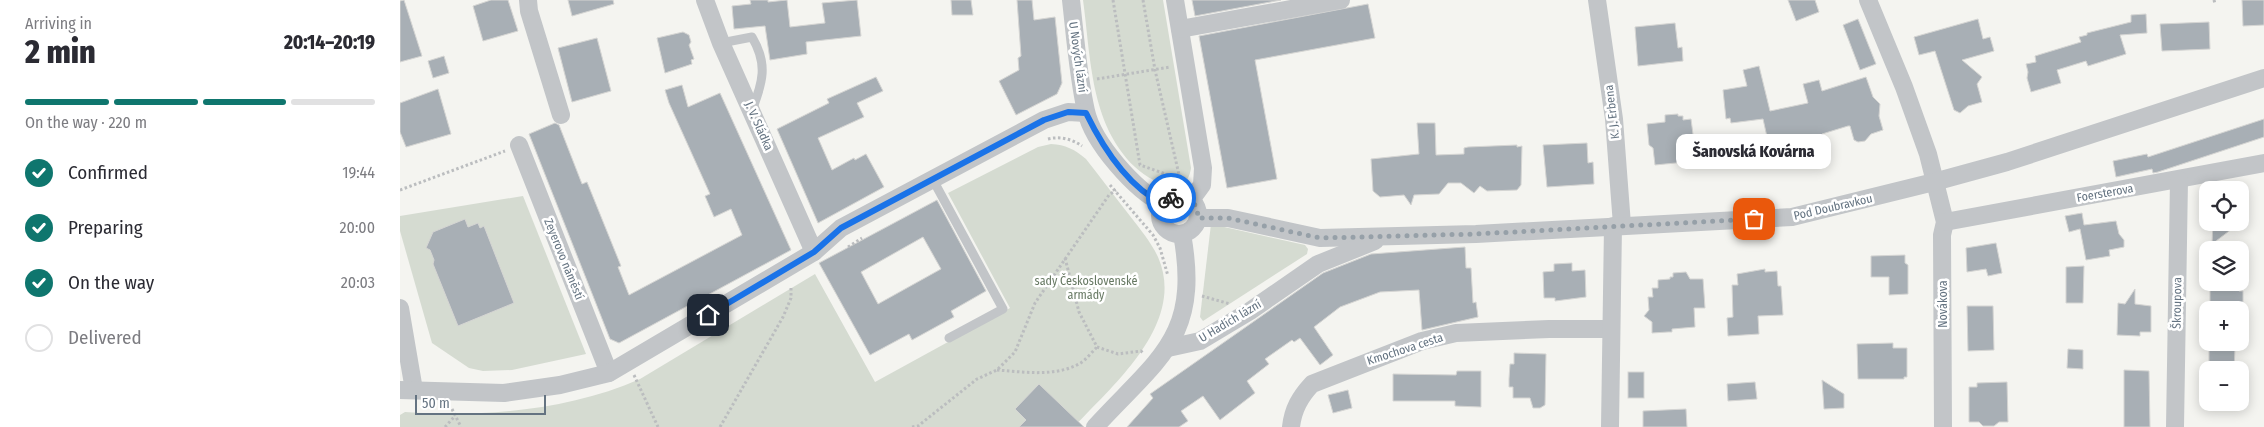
<!DOCTYPE html>
<meta charset="utf-8">
<style>
body{margin:0;font-family:"Fira Sans Condensed",sans-serif;background:#f2f2f3;color:#2b2b33;height:100vh;display:flex;flex-direction:column;font-size:19px;white-space:nowrap}
*{box-sizing:border-box;margin:0}
p{font-size:16px;color:#7c7c81}
.icon{flex:none;width:28px;height:28px;fill:none;stroke:currentColor;stroke-width:2;stroke-linecap:round;stroke-linejoin:round}
.map{position:relative;flex:1;overflow:hidden}
.side{display:flex;flex-direction:column;background:#fff;width:400px}
.side>*{flex:none}
.fabs{position:absolute;left:1799px;top:181px;display:grid;gap:10px}
.fabs a{display:grid;place-items:center;width:50px;height:50px;border-radius:10px;background:#fff;box-shadow:0 2px 12px #0003;font-size:25px}
.scale{position:absolute;left:15px;bottom:12px;width:131px;box-sizing:border-box;padding-left:5px;border:2px solid #647381;border-top:0;font-size:14px;line-height:18px;white-space:nowrap;color:#647381;-webkit-text-stroke:4px #fff;paint-order:stroke}
.pin{position:absolute;display:grid;place-items:center;width:42px;height:42px;color:#fff;margin:-21px;border-radius:10px;box-shadow:0 2px 8px #0006}
.courier{position:absolute;display:grid;place-items:center;width:50px;height:50px;margin:-25px;border:4px solid #1a73e8;border-radius:50%;background:#fff;color:#222;box-shadow:0 1px 6px #0007}
.bubble{position:absolute;height:35px;border-radius:10px;background:#fff;box-shadow:0 2px 12px #0003;font-size:16px;font-weight:800;line-height:35px;text-align:center}
.head em{font-style:normal;font-weight:800}
.head div{display:flex;flex-direction:column-reverse}
.head{display:flex;align-items:center;justify-content:space-between;height:85px;padding:0 25px}
h1{font-size:32px;font-weight:800;line-height:38px}
.bar{display:grid;grid-template-columns:repeat(4,1fr);gap:8px 5px;align-content:center;height:60px;padding:0 25px}
.bar i{height:6px;border-radius:4px;background:#e1e1e2}
.bar .selected{background:#0f766e}
.bar p{grid-column:span 4}
ol{padding:0 25px;list-style:none}
li{display:flex;align-items:center;gap:15px;height:55px}
li p{margin-inline-start:auto}
li .icon{padding:5px;border-radius:50%;background:#0f766e;color:#fff;stroke-width:4}
li:last-child{color:#7c7c81}
li i{width:28px;height:28px;border:2px solid #e1e1e2;border-radius:50%}
main{display:flex;flex:1;min-height:0}
.map>svg:first-child{display:block}
.green{fill:#d5dbd1}
.building{fill:#a8afb5;stroke:#d5d5d3;fill-rule:evenodd}
.lines{fill:none;stroke-linecap:round;stroke-linejoin:round}
.path{stroke:#bbbdbf;stroke-width:3;stroke-dasharray:2.5 2.5;stroke-linecap:butt}
.lane{stroke:#c2c5c8;stroke-width:9}
.street{stroke:#c2c5c8;stroke-width:18}
.done{stroke:#96a0a8;stroke-width:5;stroke-dasharray:0 9}
.route{stroke:#1a73e8;stroke-width:6}
.labels{text-anchor:middle;dominant-baseline:central;stroke-width:5;stroke-linejoin:round;paint-order:stroke}
.street-label{font-size:12px;fill:#647381;stroke:#fff}
.park-label{font-size:12px;fill:#667862;stroke:#fff}
</style>
<main>
<section class="side">
<div class="head"><div><h1>2 min</h1><p>Arriving in</p></div><em>20:14–20:19</em></div>
<div class="bar"><i class="selected"></i><i class="selected"></i><i class="selected"></i><i></i><p>On the way · 220 m</p></div>
<ol>
<li><svg class="icon" aria-label="check" viewBox="0 0 24 24"><path d="M5 12l5 5 9-10"/></svg>Confirmed<p>19:44</p></li>
<li><svg class="icon" aria-label="check" viewBox="0 0 24 24"><path d="M5 12l5 5 9-10"/></svg>Preparing<p>20:00</p></li>
<li><svg class="icon" aria-label="check" viewBox="0 0 24 24"><path d="M5 12l5 5 9-10"/></svg>On the way<p>20:03</p></li>
<li><i></i>Delivered</li>
</ol>
</section>
<div class="map">
<svg width="1864" height="427" viewBox="0 0 1864 427">
<rect width="100%" height="100%" fill="#f4f4f0"/>
<!-- green -->
<g class="green">
<path d="M683,0H763L791,168C790,176 786,186 776,186C761,186 746,177 735,167C690,124 691,58 683,0Z"/>
<path d="M651,144C666,145 674,149 686,159C701,178 715,197 730,216C740,229 751,242 758,257C787,323 713,385 674,427H0V415L5,412C84,417 167,411 240,379L415,274L475,382L610,308L548,193L638,147Z"/>
<path d="M123,196L186,354L112,370L83,371L69,368L32,343L0,231V216Z"/>
<path d="M811,224L905,245L908,249L907,254L803,321L800,317Z"/>
</g>
<!-- building -->
<g class="building">
<path d="M4,0L22,56L0,62V1Z"/>
<path d="M91,0H108L118,31L83,41L73,6Z"/>
<path d="M168,0H213L214,4L172,16Z"/>
<path d="M350,0H368V2L387,0L390,27L425,23L422,3L457,0L461,36L406,42L407,54L370,60L365,26L334,29L332,6L351,4Z"/>
<path d="M551,0H571L573,15H552Z"/>
<path d="M617,0H632L634,20L655,17L662,83L657,94L616,115L599,81L619,70L618,58L621,56Z"/>
<path d="M792,0H881L795,16Z"/>
<path d="M1388,0H1415L1419,12L1396,21Z"/>
<path d="M1842,0H1864V25L1843,26Z"/>
<path d="M968,4L975,38L855,60L877,179L827,188L799,36Z"/>
<path d="M1746,14L1747,33L1720,35L1726,54L1688,66L1686,61L1657,70L1661,83L1631,92L1627,78L1628,72L1626,64L1636,62L1635,56L1681,42L1679,37L1687,35V33L1731,22V15Z"/>
<path d="M1458,19L1476,64L1460,70L1443,25Z"/>
<path d="M1578,19L1583,39L1590,37L1594,51L1562,60L1582,77L1577,84L1582,102L1568,106L1560,113L1554,110L1535,51L1519,55L1514,37Z"/>
<path d="M1809,22L1810,49L1762,51L1760,24Z"/>
<path d="M1275,23L1278,48L1282,47L1283,61L1238,66L1235,27Z"/>
<path d="M283,32L289,35L291,42L289,45L294,59L291,60L292,64L265,73L257,38Z"/>
<path d="M197,38L211,91L172,102L158,48Z"/>
<path d="M44,56L49,73L33,78L28,61Z"/>
<path d="M1359,66L1370,111L1408,103L1403,84L1419,80L1422,91L1466,77L1473,97L1480,104L1479,116L1483,130L1471,134L1465,141L1458,142L1454,140L1450,126H1448L1422,134L1424,145L1420,146L1421,150L1372,159L1363,119L1331,123L1330,118L1326,119L1323,90L1347,86L1343,70Z"/>
<path d="M476,77L483,91L457,103L464,117L418,138L432,170L454,158L455,160L466,154L484,187L418,223L377,129L429,103L427,99Z"/>
<path d="M282,85L288,107L320,93L391,250L219,343L210,339L129,134L155,123L159,125L182,184L187,182L221,266L218,267L229,295L342,235L331,209L314,217L305,196L310,194L269,103L265,90Z"/>
<path d="M38,89L51,134L6,147L0,132V103Z"/>
<path d="M1278,114V116H1283V120L1291,119L1294,142L1300,147L1286,162L1255,165L1253,148L1249,145L1247,124L1265,122V115Z"/>
<path d="M1864,119V137L1758,172L1753,173L1752,169L1716,177L1713,161L1747,154L1748,157Z"/>
<path d="M1017,123H1035L1036,155L1064,154V148L1068,147L1117,145V147L1122,146L1121,185L1117,190L1087,191L1080,186L1074,193L1061,183H1048L1039,194L1014,195L1011,205L1004,195L980,197L973,191L971,159L1019,154Z"/>
<path d="M1187,143L1188,163L1193,162L1194,184L1147,187L1143,145Z"/>
<path d="M537,200L586,291L551,311L554,317L512,340L509,334L470,355L419,263ZM523,237L541,269L478,304L461,272Z"/>
<path d="M1682,213L1684,225L1716,221L1719,234L1724,240V247L1709,250L1710,256L1686,260L1680,229L1669,232L1665,216Z"/>
<path d="M65,219L68,227L78,223L80,228L84,226L114,303L58,326L33,264L34,260L30,250L26,248L33,232Z"/>
<path d="M1813,222H1841L1812,244Z"/>
<path d="M1596,243L1602,273L1588,276L1586,269L1567,272L1566,248Z"/>
<path d="M1065,247L1066,268H1071L1073,303L1076,302L1078,317L1022,330L1019,290L980,292L940,307L914,327L933,355L920,365L900,338L894,342L892,340L865,359L869,364L847,381L855,393L820,420L803,396L781,411L788,421L779,427H727L753,398L750,394L923,273L971,254Z"/>
<path d="M1505,255V263L1508,265V294L1489,295V277H1471V256Z"/>
<path d="M1172,263V271L1185,270L1186,297L1155,301V298H1144L1143,272L1154,271V264Z"/>
<path d="M1684,266L1683,303H1666V267Z"/>
<path d="M1365,269V272L1377,271L1378,286H1381L1383,315L1358,316L1359,334L1328,336L1327,318L1333,317L1332,285H1338L1337,274Z"/>
<path d="M1286,272L1290,279H1303L1305,308H1294L1295,327L1272,329V332H1268L1252,333V322L1244,316L1249,310L1248,297H1253L1252,288H1258V280L1270,279V277H1273V273Z"/>
<path d="M1810,285H1839V291H1843V304H1839V310H1810Z"/>
<path d="M1735,289V304L1751,306V332H1740V336L1717,335L1718,303L1725,304Z"/>
<path d="M1567,306H1593L1594,350L1568,351Z"/>
<path d="M1493,343V348H1507V377H1504V379H1458L1457,344Z"/>
<path d="M1809,347L1835,348L1834,370H1809Z"/>
<path d="M1668,349L1683,350V369L1667,368Z"/>
<path d="M1114,353L1146,354L1145,405L1140,408H1133L1130,398H1113V387H1109V379L1110,364H1114Z"/>
<path d="M1724,370L1749,371L1750,427H1724Z"/>
<path d="M1057,371H1081V407L1055,406V401H993V374L1056,375Z"/>
<rect x="1228" y="372" width="16" height="26"/>
<path d="M1422,380L1444,394V408L1424,409Z"/>
<path d="M1355,382L1357,399L1328,401L1327,384Z"/>
<path d="M1607,382L1608,422H1599L1594,426H1583L1579,422H1569V387H1577V383Z"/>
<path d="M639,384L684,427H619L626,420L615,409Z"/>
<path d="M948,390L952,408L933,413L928,395Z"/>
<path d="M1286,409L1287,427H1243V411Z"/>
</g>
<g class="lines">
<!-- path -->
<g class="path">
<path d="M713,0L740,165L780,179L755,70L743,0"/>
<path d="M1814,0L1815,4"/>
<path d="M697,79L770,67"/>
<path d="M648,139C660,136 672,139 682,146"/>
<path d="M710,185L753,235L760,248L768,276"/>
<path d="M0,190L105,151"/>
<path d="M448,247L462,238"/>
<path d="M665,258L679,312L697,347L718,354L741,351L743,353"/>
<path d="M802,296L830,304"/>
<path d="M597,370C624,372 654,377 679,364C686,360 692,352 697,347"/>
<path d="M234,375L258,427"/>
<path d="M52,409L61,427"/>
<path d="M45,427L55,416"/>
<path d="M320,427L383,317L391,298V286"/>
<path d="M512,427L518,426L577,379L597,370L615,352L635,303L709,195L716,190"/>
</g>
<!-- lane -->
<g class="lane">
<path d="M321,43L352,37C368,64 363,82 352,110"/>
<path d="M532,178L603,309L549,338"/>
</g>
<!-- street -->
<g class="street">
<path d="M128,0L129,11L161,115"/>
<path d="M305,0L321,43L414,252"/>
<path d="M671,0C675,35 678,76 686,111C693,143 735,190 763,204"/>
<path d="M775,0L803,168L802,185L791,200"/>
<path d="M1197,0L1214,119L1222,225"/>
<path d="M1468,0L1504,87L1528,154L1545,222L1542,235L1543,427"/>
<path d="M780,29L941,0"/>
<path d="M119,145L209,373"/>
<circle cx="779" cy="215" r="19"/>
<path d="M799,218H828L920,238L1076,234L1392,217L1534,182L1607,162L1864,78"/>
<path d="M1545,222L1864,163"/>
<path d="M0,308L14,390"/>
<path d="M768,348L800,341L850,311L918,264L975,241"/>
<path d="M0,390L104,393L160,385L209,373L414,252L441,228L644,120L668,112L686,113"/>
<path d="M695,427C758,358 801,338 782,234"/>
<path d="M891,427C893,409 900,397 912,384L1022,341L1056,333L1149,329H1211"/>
<path d="M1210,427L1213,226"/>
<path d="M1775,427L1779,180"/>
</g>
</g>
<g class="lines">
<!-- done -->
<path class="done" d="M771,198C787,192 798,202 798,218H828L920,238L1076,234L1354,219"/>
<!-- route -->
<path class="route" d="M308,315L414,252L441,228L644,120L668,112L686,113C703,148 727,186 763,204L771,198"/>
</g>
<g class="labels">
<!-- street labels -->
<g class="street-label">
<text transform="translate(678 57) rotate(82)">U Nových lázní</text>
<text transform="translate(1212 112) rotate(-97)">K. J. Erbena</text>
<text transform="translate(359 126) rotate(66)">J. V. Sládka</text>
<text transform="translate(1705 193) rotate(-10)">Foersterova</text>
<text transform="translate(1433 207) rotate(-13)">Pod Doubravkou</text>
<text transform="translate(164 259) rotate(68)">Zeyerovo náměstí</text>
<text transform="translate(1777 303) rotate(-89)">Škroupova</text>
<text transform="translate(1543 304) rotate(-90)">Novákova</text>
<text transform="translate(830 321) rotate(-31)">U Hadích lázní</text>
<text transform="translate(1005 349) rotate(-18)">Kmochova cesta</text>
</g>
<!-- park labels -->
<g class="park-label">
<text x="686" y="281">sady Československé<tspan x="686" dy="14">armády</tspan></text>
</g>
</g>
</svg>
<div class="fabs">
<a><svg class="icon" aria-label="locate" viewBox="0 0 24 24"><circle cx="12" cy="12" r="6"/><path d="M12 2v4M12 18v4M2 12h4M18 12h4"/></svg></a>
<a><svg class="icon" aria-label="layers" viewBox="0 0 24 24"><path d="M12 4l9 5-9 5-9-5zM3 14l9 5 9-5"/></svg></a>
<a>+</a>
<a>−</a>
</div>
<div class="scale">50 m</div>
<div class="pin" style="left:1354px;top:219px;background:#ea580c"><svg class="icon" aria-label="bag" viewBox="0 0 24 24"><path d="M5 8h14l-1 12H6zM9 8a3 3 0 0 1 6 0"/></svg></div>
<div class="pin" style="left:308px;top:315px;background:#1f2937"><svg class="icon" aria-label="home" viewBox="0 0 24 24"><path d="M3 11l9-7 9 7M6 9v11h12V9"/></svg></div>
<div class="courier" style="left:771px;top:198px"><svg class="icon" aria-label="bike" viewBox="0 0 24 24"><circle cx="6" cy="16" r="4"/><circle cx="18" cy="16" r="4"/><path d="M6 16l4-8h5l3 8M10 8l3 8H6M13 5h3"/></svg></div>
<div class="bubble" style="left:1276px;top:134px;width:155px">Šanovská Kovárna</div>
</div>
</main>
